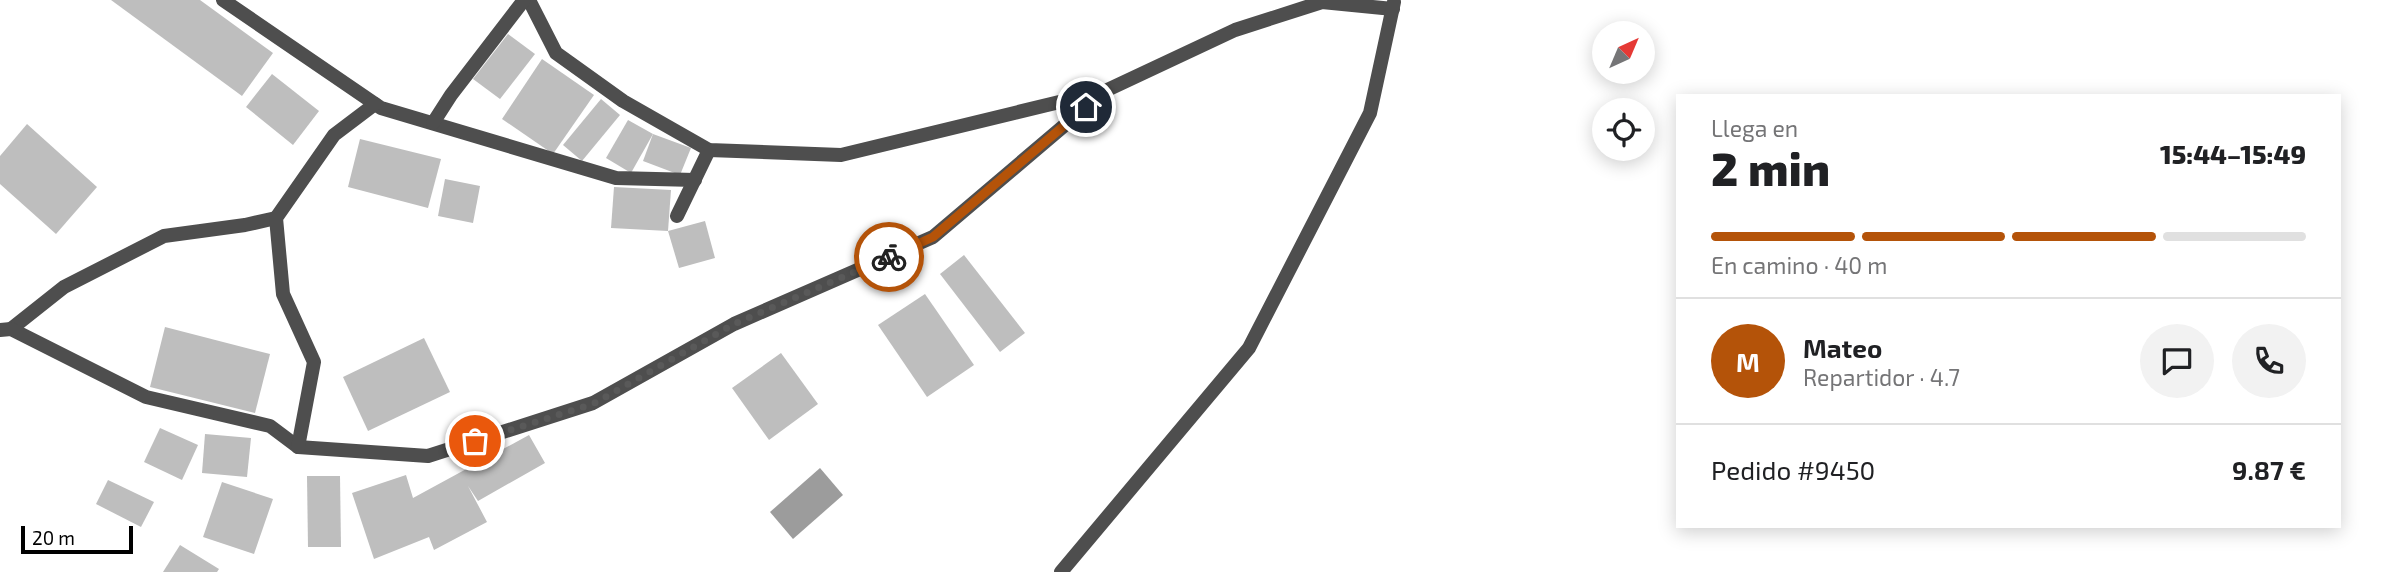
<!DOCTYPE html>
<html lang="es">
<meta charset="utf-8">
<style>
body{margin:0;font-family:"Exo 2",sans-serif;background:#f2f2f2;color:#202124;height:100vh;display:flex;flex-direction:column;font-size:26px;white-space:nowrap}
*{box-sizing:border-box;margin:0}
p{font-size:23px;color:#757577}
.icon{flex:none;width:38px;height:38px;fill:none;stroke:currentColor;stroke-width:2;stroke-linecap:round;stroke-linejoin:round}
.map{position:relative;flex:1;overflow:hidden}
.details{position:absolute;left:1676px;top:94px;width:665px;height:434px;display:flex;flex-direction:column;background:#fff;border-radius:0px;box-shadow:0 4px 18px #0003}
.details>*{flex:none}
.needle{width:46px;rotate:44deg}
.buttons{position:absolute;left:1592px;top:21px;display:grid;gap:14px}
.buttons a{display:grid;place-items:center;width:63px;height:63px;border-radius:50%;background:#fff;box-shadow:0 4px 18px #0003;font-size:35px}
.scale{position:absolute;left:21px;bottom:18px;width:112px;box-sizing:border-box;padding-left:7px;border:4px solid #000;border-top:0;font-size:19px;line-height:24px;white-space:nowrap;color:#000;-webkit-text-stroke:5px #fff;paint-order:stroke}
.pin{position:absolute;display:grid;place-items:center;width:60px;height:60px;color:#fff;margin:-30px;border:4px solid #fff;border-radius:50%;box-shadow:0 2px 7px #0007}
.courier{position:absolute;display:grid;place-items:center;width:70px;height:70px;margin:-35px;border:5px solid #b45309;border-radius:50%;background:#fff;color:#222;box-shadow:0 2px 9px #0007}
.overview em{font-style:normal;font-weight:800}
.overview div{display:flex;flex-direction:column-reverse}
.overview{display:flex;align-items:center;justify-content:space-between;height:119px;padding:0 35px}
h1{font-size:46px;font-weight:800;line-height:52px}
.bar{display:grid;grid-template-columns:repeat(4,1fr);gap:10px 7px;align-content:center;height:84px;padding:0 35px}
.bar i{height:9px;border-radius:5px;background:#e0e0e0}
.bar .current{background:#b45309}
.bar p{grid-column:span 4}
.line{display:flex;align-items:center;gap:18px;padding:0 35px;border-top:2px solid #e0e0e0}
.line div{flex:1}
.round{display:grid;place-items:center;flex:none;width:74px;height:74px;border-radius:37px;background:#f2f2f2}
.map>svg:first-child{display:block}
.water{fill:#9c9c9c}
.building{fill:#bebebe}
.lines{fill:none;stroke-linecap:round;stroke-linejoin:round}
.street{stroke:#4e4e4e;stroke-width:14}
.done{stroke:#595959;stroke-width:7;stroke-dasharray:0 12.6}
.route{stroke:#b45309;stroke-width:9}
</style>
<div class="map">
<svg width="2385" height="572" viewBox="0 0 2385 572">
<rect width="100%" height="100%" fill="#fff"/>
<!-- water -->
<path class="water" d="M820,468L843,495L793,539L770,512Z"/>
<!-- building -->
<g class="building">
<path d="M111,0H200L273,53L242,96Z"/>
<path d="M508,34L535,54L500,99L473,79Z"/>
<path d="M542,59L594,95L553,154L502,119Z"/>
<path d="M272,74L319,111L293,145L246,107Z"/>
<path d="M601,99L620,115L582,161L563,145Z"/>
<path d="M628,120L653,134L631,173L606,158Z"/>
<path d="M27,124L97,187L56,234L0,184V156Z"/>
<path d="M653,134L691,148L680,175L643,161Z"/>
<path d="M360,139L441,159L428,208L348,187Z"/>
<path d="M445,179L480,186L473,223L438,216Z"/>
<path d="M614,187L671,190L668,231L611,228Z"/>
<path d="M705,221L715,258L679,268L668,231Z"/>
<path d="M964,255L1025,333L1000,352L940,274Z"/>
<path d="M925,294L974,365L927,397L878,325Z"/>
<path d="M165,327L270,354L255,413L150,387Z"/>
<path d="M424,338L450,392L368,431L343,377Z"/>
<path d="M781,353L818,404L769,440L732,388Z"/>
<path d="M160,428L198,445L182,480L144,462Z"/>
<path d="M205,434L251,438L247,477L202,473Z"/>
<path d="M529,435L545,463L478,501L468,486L487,522L434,550L429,537L374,559L352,493L406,475L413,498Z"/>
<path d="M307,476H340L341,547H308Z"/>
<path d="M108,480L154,502L141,527L96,504Z"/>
<path d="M222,482L273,499L254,554L203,537Z"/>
<path d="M180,545L219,569L217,572H163Z"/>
</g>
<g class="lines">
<!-- street -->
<g class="street">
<path d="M223,0L381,108L616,178L695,180"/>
<path d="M529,0L556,53L623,101L709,150L841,155L1105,91L1235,30L1322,2L1393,9"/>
<path d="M433,123L451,95L524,0"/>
<path d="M677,216L709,150"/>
<path d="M11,329L64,287L164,236L245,225L276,218"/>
<path d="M0,330L11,329L146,397L270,426L298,447L428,456L593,403L734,324L933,237L1105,91"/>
<path d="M298,447L314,362L283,294L276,218L334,135L375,104"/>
<path d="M1061,572L1249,348L1370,113L1394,2"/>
</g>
</g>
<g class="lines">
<!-- done -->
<path class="done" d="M475,441L593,404L734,324L889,257"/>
<!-- route -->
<path class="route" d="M889,257L933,237L1086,107"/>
</g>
</svg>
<div class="buttons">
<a><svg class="needle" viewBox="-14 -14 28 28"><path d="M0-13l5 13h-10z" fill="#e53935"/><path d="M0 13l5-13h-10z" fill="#757577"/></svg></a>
<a><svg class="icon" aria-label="locate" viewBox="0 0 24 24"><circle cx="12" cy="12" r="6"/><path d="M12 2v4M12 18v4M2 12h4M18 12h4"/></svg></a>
</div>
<div class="scale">20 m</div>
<div class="pin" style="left:475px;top:441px;background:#ea580c"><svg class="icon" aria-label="bag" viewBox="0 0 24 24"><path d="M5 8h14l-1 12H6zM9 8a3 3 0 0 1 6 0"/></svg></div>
<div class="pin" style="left:1086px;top:107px;background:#1f2937"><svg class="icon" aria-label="home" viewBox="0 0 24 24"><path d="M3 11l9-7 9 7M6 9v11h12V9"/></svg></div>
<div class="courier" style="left:889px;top:257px"><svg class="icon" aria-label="bike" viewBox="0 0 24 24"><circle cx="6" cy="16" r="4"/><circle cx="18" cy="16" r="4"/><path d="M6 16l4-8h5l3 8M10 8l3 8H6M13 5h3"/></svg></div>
<section class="details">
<div class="overview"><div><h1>2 min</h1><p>Llega en</p></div><em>15:44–15:49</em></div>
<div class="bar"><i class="current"></i><i class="current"></i><i class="current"></i><i></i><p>En camino · 40 m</p></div>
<div class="line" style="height:126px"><b class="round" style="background:#b45309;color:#fff">M</b><div><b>Mateo</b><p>Repartidor · 4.7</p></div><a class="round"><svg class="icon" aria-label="chat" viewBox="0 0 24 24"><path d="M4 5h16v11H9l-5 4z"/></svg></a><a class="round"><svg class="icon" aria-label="phone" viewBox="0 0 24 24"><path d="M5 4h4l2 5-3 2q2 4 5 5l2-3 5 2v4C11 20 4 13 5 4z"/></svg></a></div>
<div class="line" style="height:91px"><div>Pedido #9450</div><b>9.87 €</b></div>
</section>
</div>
